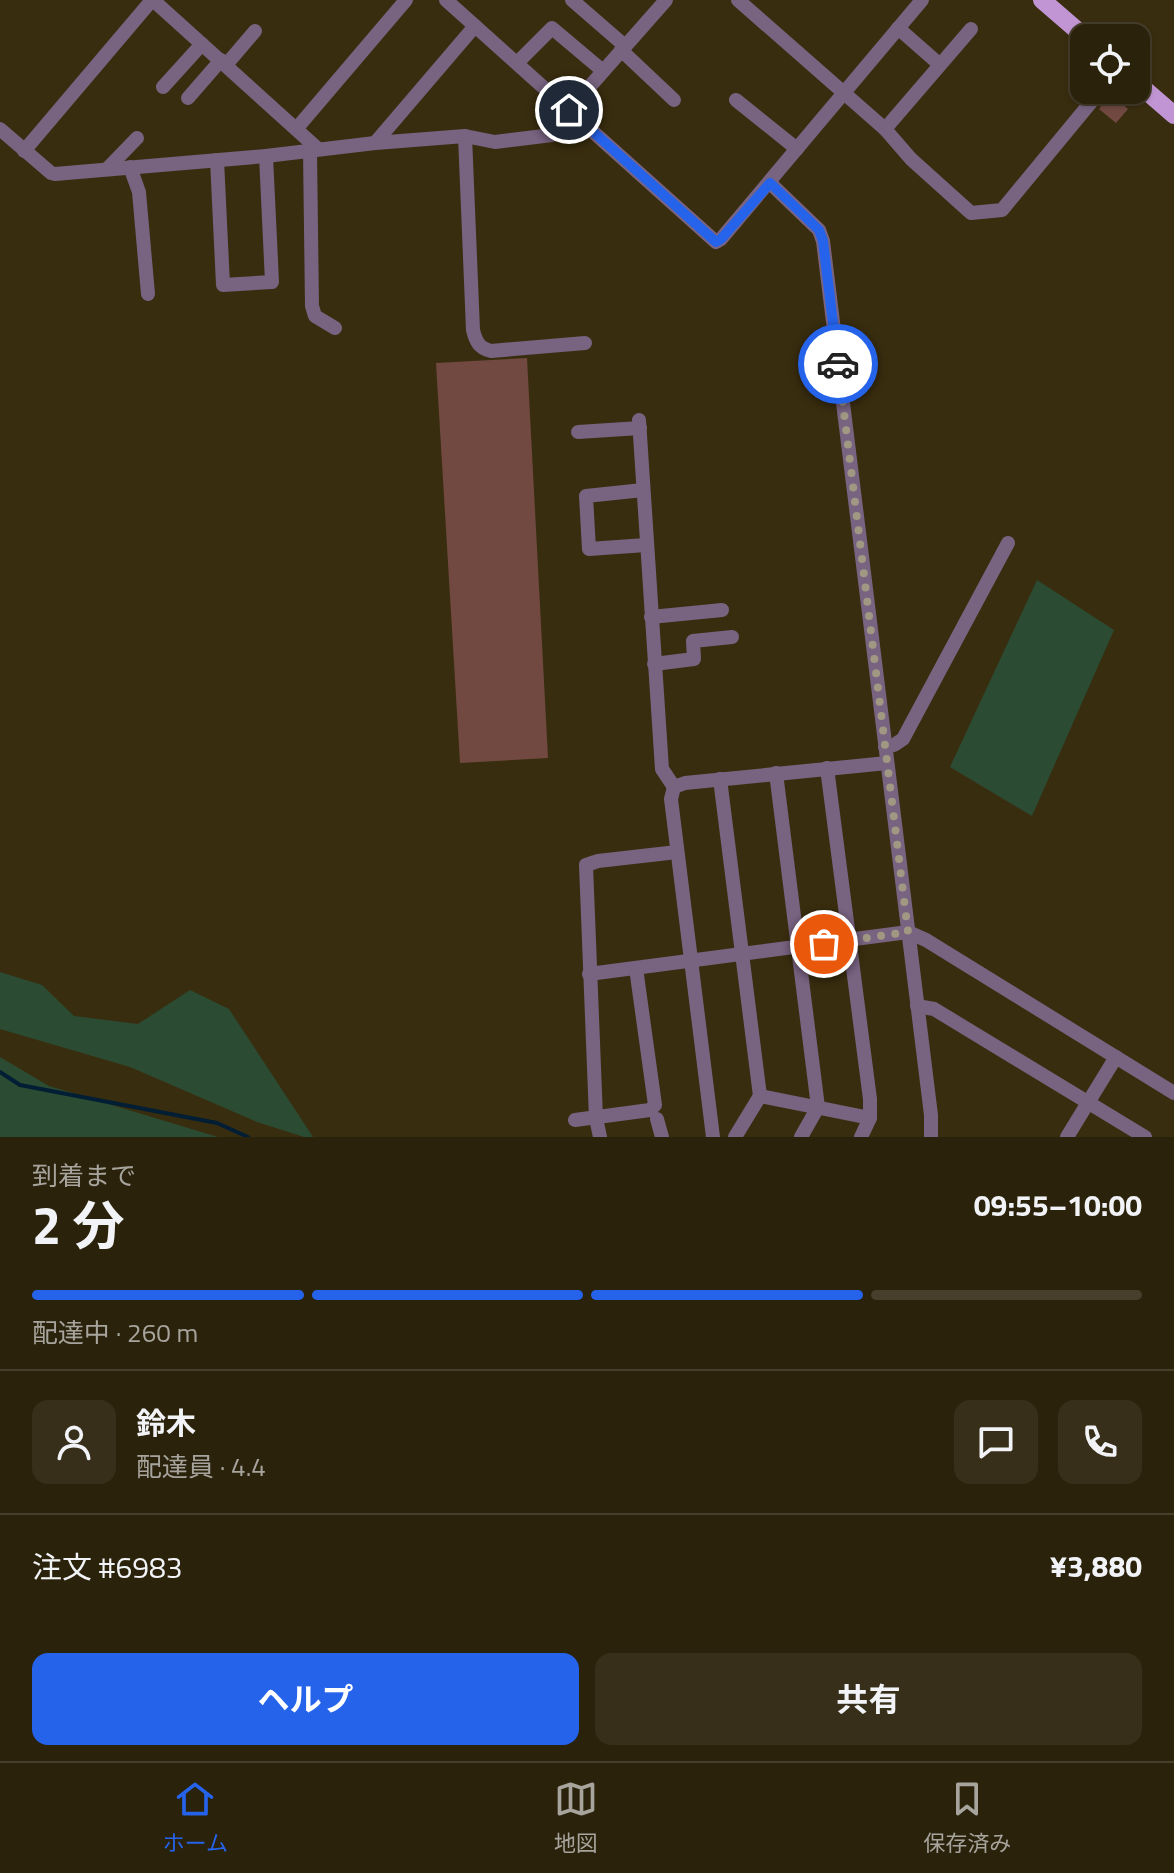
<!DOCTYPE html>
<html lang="ja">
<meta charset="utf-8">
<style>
body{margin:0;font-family:"Titillium Web","Noto Sans JP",sans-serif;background:#372f19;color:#f1f3f6;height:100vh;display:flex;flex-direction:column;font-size:30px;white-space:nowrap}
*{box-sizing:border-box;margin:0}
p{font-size:26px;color:#a6a49d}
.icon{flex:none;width:44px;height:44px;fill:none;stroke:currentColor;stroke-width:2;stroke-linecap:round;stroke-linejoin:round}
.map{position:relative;height:1137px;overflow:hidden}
.side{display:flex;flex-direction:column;background:#2b220b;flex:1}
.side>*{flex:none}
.buttons{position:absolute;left:1070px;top:24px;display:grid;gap:16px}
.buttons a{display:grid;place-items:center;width:80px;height:80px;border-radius:16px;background:#2b220b;box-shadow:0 2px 6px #0004,0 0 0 2px #473f2c;font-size:40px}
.pin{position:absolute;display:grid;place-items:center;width:68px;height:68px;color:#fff;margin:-34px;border:4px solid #fff;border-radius:50%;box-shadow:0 2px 8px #0007}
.courier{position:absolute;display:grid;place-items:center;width:80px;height:80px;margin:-40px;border:6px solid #2563eb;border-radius:50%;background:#fff;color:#222;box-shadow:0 2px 10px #0007}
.headline em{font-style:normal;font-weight:700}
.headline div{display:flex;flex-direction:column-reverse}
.headline{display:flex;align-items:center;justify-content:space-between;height:136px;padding:0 32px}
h1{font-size:52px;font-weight:700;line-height:60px}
.bar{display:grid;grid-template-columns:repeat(4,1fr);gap:12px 8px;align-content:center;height:96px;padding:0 32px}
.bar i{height:10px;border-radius:6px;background:#473f2c}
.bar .selected{background:#2563eb}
.bar p{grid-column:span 4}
.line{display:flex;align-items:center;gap:20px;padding:0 32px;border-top:2px solid #473f2c}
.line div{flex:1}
.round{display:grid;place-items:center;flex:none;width:84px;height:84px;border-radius:16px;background:#372f19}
.cta{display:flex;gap:16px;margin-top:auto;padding:16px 32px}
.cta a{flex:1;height:92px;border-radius:16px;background:#2563eb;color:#fff;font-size:32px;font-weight:700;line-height:92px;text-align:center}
.cta a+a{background:#372f19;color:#f1f3f6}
.tab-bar{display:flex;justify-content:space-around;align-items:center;height:112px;border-top:2px solid #473f2c;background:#2b220b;font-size:22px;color:#a6a49d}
.tab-bar a{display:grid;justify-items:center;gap:4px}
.tab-bar .selected{color:#2563eb}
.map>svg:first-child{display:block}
.green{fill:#2b4b33}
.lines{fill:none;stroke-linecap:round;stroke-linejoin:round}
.stream{stroke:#011e35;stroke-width:4}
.building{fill:#714941}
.minor{stroke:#786381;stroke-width:14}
.major{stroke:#c195d3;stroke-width:18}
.done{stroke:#a19883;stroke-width:8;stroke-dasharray:0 14.4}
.route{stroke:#2563eb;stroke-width:10}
</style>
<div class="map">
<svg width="1174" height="1137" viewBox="0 0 1174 1137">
<rect width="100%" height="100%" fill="#392d0f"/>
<!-- green -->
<g class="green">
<path d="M1037,580L1114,630L1032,816L950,767Z"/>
<path d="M0,972L42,985L74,1016L138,1024L190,990L229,1009L313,1137H304L257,1122L130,1067L0,1029Z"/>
<path d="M0,1057L49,1086L218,1137H0Z"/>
</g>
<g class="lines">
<!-- stream -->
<path class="stream" d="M0,1072L20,1085L217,1123L248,1137"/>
</g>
<!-- building -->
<g class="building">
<path d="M1110,94L1128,109L1116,123L1099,109Z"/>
<path d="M527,358L548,758L460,763L436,363Z"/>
</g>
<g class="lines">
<!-- minor -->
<g class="minor">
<path d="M153,0L318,149"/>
<path d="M446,0L716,242L721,239L922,0"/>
<path d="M572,0L625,46"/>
<path d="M738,0L885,129L911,159L971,213L1002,210L1101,90"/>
<path d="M898,28L939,64"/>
<path d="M621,50L674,100"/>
<path d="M517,63L552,28L603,71"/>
<path d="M226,65L255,31"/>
<path d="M163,87L202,44"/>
<path d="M188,98L221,60"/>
<path d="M736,100L797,149"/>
<path d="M297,128L406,0"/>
<path d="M0,129L51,173L55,174L266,156L375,143L465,136L495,142L552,135L569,110L666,0"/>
<path d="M885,129L971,29"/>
<path d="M465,136L473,330C476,342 479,348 491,351L585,343"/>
<path d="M375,143L475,26"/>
<path d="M24,151L152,0"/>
<path d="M310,151L312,306L315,316L335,328"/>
<path d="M217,160L223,285L272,282L266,156"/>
<path d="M130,167L139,192L148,294"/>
<path d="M107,169L137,138"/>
<path d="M770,183L819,230L823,241L931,1115V1137"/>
<path d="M639,420L662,769L674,787"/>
<path d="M578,432L640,428"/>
<path d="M643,490L586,496L589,549L646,545"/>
<path d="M651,617L722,610"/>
<path d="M654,664L694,659L693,641L732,637"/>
<path d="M885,747L894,745L903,739L1008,543"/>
<path d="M827,768L870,1099V1118L861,1137"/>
<path d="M776,773L818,1107L801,1137"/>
<path d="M720,779L760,1096"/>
<path d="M589,974L908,932L926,940L1174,1093"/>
<path d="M917,1006L934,1009L1145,1137"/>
<path d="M657,1119L662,1137"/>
<path d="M575,1120L650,1110L655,1105L636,968"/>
<path d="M600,1137L596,1118L586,865L598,861L677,852"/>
<path d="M713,1137L671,799L674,787L685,783L887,763"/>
<path d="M735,1137L760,1096L870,1118"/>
<path d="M1067,1137L1116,1057"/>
</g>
<!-- major -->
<g class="major">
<path d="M1042,0L1086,38"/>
<path d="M1136,82L1174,115"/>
</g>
</g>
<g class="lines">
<!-- done -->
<path class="done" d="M824,944L908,932L838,364"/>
<!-- route -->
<path class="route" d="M569,110L716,242L721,239L770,183L819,230L823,241L838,364"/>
</g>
</svg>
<div class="buttons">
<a><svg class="icon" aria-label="locate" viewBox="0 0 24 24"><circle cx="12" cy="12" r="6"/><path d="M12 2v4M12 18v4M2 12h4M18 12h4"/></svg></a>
</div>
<div class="pin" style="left:824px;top:944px;background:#ea580c"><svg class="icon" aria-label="bag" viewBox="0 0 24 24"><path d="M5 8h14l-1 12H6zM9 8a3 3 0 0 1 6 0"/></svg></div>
<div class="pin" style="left:569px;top:110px;background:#1f2937"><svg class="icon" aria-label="home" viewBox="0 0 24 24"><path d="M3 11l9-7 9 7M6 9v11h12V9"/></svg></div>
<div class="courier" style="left:838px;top:364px"><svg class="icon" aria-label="car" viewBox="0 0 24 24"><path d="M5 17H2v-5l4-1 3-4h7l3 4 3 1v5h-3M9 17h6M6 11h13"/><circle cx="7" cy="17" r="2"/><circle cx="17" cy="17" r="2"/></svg></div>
</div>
<section class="side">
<div class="headline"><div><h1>2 分</h1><p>到着まで</p></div><em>09:55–10:00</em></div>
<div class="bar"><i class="selected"></i><i class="selected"></i><i class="selected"></i><i></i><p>配達中 · 260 m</p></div>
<div class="line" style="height:144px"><a class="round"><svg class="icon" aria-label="person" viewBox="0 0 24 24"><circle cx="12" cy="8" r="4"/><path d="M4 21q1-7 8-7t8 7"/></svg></a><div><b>鈴木</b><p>配達員 · 4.4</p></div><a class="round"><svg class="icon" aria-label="chat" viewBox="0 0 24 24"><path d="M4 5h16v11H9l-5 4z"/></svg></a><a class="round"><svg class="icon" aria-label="phone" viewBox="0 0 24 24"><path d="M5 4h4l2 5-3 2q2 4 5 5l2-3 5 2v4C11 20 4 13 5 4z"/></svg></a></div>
<div class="line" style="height:104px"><div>注文 #6983</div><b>¥3,880</b></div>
<div class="cta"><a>ヘルプ</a><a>共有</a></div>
</section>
<nav class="tab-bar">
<a class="selected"><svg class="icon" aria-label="home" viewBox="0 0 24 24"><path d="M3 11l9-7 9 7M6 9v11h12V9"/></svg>ホーム</a>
<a><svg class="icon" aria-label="map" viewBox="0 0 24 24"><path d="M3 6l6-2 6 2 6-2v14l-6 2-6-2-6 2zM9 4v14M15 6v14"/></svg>地図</a>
<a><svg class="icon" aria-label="saved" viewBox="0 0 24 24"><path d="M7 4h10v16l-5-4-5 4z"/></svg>保存済み</a>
</nav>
